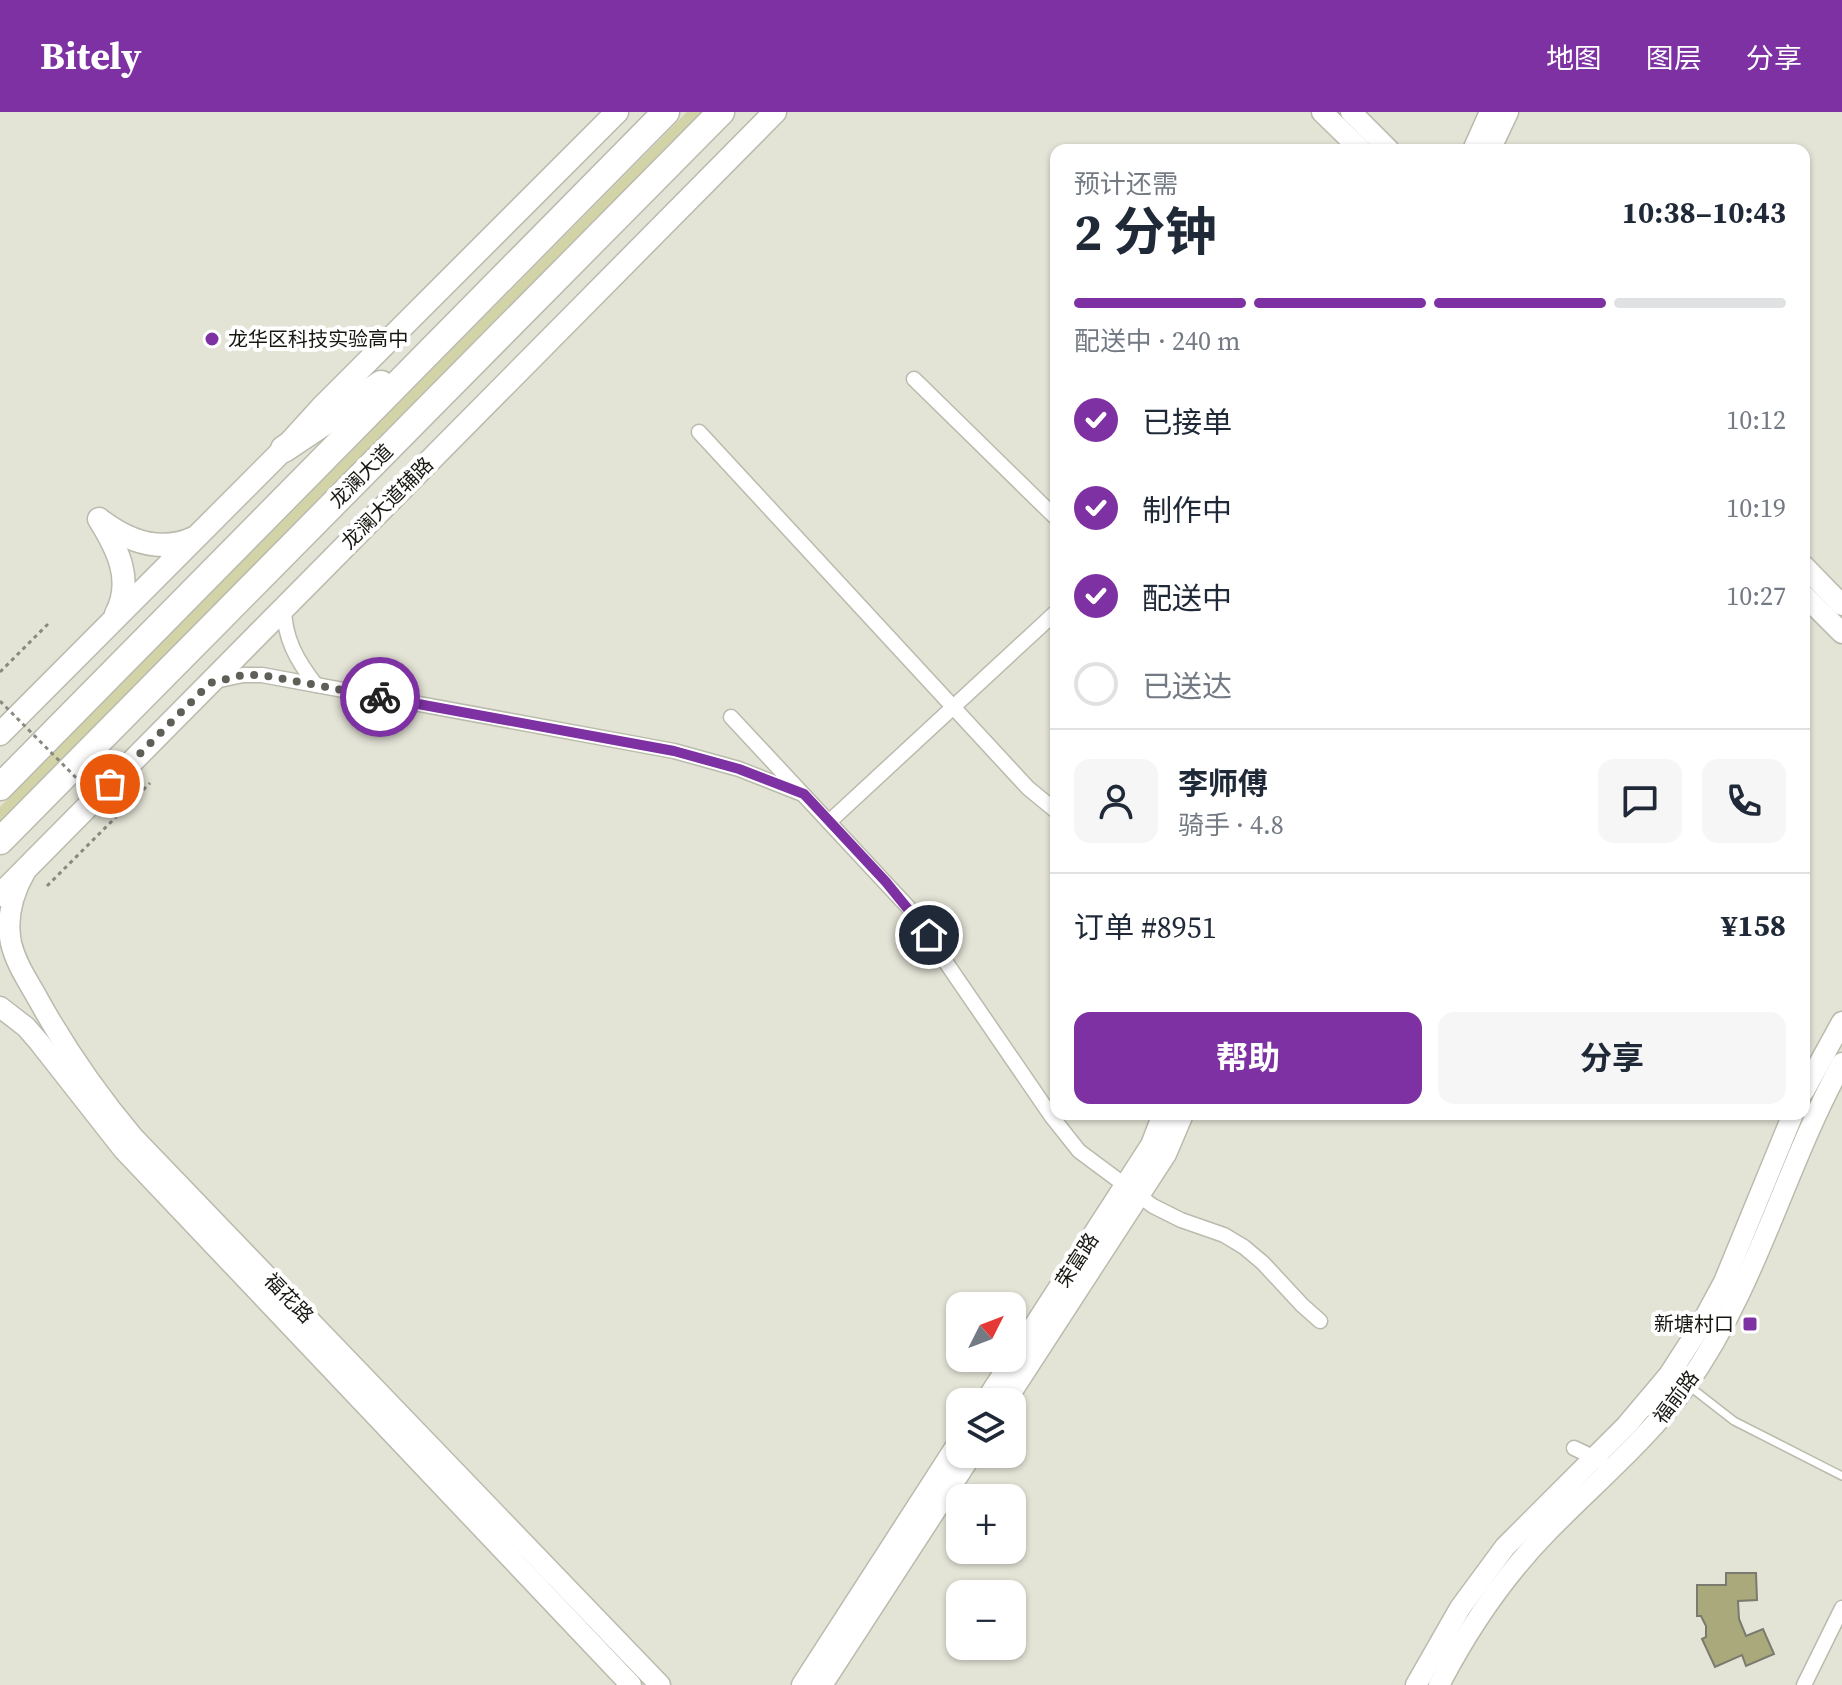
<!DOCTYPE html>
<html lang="zh">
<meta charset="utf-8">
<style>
body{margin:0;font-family:"Source Serif 4","Noto Sans SC",serif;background:#f6f6f7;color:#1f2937;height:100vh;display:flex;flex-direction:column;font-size:30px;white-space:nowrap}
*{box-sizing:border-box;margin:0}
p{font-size:26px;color:#747a83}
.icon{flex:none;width:44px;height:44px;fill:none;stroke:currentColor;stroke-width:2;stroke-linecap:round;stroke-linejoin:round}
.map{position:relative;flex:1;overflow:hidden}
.drawer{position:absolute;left:1050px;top:32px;width:760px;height:976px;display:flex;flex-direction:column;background:#fff;border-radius:16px;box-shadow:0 2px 6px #0004}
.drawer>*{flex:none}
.needle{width:52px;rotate:48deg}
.buttons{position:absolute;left:946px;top:1180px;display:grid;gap:16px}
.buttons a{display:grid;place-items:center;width:80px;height:80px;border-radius:16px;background:#fff;box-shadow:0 2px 6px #0004;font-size:40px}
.pin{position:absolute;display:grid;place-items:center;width:68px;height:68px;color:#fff;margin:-34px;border:4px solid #fff;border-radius:50%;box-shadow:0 2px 8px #0007}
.courier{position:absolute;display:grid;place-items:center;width:80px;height:80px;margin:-40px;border:6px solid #7e31a2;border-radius:50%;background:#fff;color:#222;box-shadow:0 2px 10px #0007}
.headline em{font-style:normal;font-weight:700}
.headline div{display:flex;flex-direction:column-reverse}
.headline{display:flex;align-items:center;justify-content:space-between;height:136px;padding:0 24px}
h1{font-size:52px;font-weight:700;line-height:60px}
.bar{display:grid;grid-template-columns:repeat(4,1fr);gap:12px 8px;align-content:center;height:96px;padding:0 24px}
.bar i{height:10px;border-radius:6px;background:#e0e1e3}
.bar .current{background:#7e31a2}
.bar p{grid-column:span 4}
.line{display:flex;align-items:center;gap:20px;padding:0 24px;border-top:2px solid #e0e1e3}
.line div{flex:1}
.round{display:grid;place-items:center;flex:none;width:84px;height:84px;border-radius:16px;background:#f6f6f7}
ol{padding:0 24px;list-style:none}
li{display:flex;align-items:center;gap:24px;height:88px}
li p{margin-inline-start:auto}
li .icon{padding:8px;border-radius:50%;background:#7e31a2;color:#fff;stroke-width:4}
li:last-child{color:#747a83}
li i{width:44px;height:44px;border:4px solid #e0e1e3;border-radius:50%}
.button{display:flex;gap:16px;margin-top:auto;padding:16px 24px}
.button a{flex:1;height:92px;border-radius:16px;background:#7e31a2;color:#fff;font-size:32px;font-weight:700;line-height:92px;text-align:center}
.button a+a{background:#f6f6f7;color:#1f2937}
header{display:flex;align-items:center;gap:48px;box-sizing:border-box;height:112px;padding:0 40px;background:#7e31a2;color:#fff}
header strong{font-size:38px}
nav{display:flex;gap:44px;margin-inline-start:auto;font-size:28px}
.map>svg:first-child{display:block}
.green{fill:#d3d3a8}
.building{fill:#a9a97c;stroke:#7a7a6e;stroke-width:2}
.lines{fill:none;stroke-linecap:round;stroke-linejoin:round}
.lane-casing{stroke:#babaad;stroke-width:10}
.street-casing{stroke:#babaad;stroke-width:17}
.secondary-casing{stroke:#babaad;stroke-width:23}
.primary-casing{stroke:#babaad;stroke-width:25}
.highway-casing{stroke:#babaad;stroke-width:29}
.path{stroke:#898980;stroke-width:3;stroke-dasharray:4 4;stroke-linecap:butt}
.lane{stroke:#fff;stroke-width:7}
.street{stroke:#fff;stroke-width:14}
.secondary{stroke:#fff;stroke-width:20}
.primary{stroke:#fff;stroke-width:22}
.highway{stroke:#fff;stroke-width:26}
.path-bridge{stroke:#898980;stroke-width:3;stroke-dasharray:4 4;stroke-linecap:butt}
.done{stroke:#5f5f57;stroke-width:8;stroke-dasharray:0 14.4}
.route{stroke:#7e31a2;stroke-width:10}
.poi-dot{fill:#7e31a2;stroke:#fff;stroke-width:3}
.labels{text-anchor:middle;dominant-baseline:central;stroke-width:8;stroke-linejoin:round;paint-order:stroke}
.poi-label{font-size:20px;fill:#181813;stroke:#fff;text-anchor:start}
.street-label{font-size:20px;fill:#181813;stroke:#fff}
</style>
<header>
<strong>Bitely</strong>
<nav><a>地图</a><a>图层</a><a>分享</a></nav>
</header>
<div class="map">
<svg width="1842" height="1573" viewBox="0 0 1842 1573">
<rect width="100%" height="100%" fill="#e3e3d6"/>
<!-- green -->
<path class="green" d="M687,0H701L0,709V695Z"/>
<!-- building -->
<path class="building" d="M1726,1461H1756L1757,1488L1738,1489L1739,1507L1746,1524L1763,1517L1774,1542L1746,1554L1742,1543L1715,1555L1702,1527L1706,1525V1514L1701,1504H1697V1473H1726Z"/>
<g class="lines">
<defs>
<path id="lane" d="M1689,1274L1734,1309L1842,1364"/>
<g id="street">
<path d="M914,267L1056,406"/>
<path d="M699,320L1028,676L1056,699"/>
<path d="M284,495C284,526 297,549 316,573"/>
<path d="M215,569L243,563H262L674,639L739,657L800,681"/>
<path d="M731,605L908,795L1052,1005L1079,1039L1153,1094L1181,1108L1224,1123L1244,1135L1263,1151L1302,1193L1320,1209"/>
<path d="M829,710L1056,500"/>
<path d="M1574,1336L1601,1349"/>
<path d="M1804,1573L1842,1496"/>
</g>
<g id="secondary">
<path d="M1322,0L1361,38"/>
<path d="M1351,0L1389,38"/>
<path d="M1473,38L1490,0"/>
<path d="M1490,38L1508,0"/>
<path d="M1804,454L1842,493"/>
<path d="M1804,483L1842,521"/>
<path d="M25,760C13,781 6,806 11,831C16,852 28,869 38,887C65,936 97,982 133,1025L660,1573"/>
<path d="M0,895L26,915L39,930L123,1037L631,1573"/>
<path d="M1804,979L1842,910"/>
<path d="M985,1290L1151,1033L1163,1002"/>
<path d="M1005,1290L1166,1042L1183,1002"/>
<path d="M802,1573L960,1328"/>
<path d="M822,1573L972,1342"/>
<path d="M1416,1573L1460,1496L1505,1435L1626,1314L1669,1263L1698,1218L1724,1170L1793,1002"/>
<path d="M1439,1573C1468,1517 1503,1465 1548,1419C1595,1371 1646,1329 1686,1274C1757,1174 1784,1057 1842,951"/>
</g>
<g id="primary">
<path d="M99,407C117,436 134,468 116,502"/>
<path d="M103,410C130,430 161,441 194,426"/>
<path d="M0,622L284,337L324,293L617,0"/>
<path d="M0,783L775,0"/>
</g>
<g id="highway">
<path d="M284,337L381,272"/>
<path d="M0,675L666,0"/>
<path d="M0,729L721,0"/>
</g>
</defs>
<!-- lane casing -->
<use href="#lane" class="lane-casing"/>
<!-- street casing -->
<use href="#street" class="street-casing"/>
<!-- secondary casing -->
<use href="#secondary" class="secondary-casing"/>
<!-- primary casing -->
<use href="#primary" class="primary-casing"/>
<!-- highway casing -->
<use href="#highway" class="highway-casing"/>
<!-- path -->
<g class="path">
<path d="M0,560L48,512"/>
<path d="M47,774L150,671"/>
</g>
<!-- lane -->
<use href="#lane" class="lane"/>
<!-- street -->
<use href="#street" class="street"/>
<!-- secondary -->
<use href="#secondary" class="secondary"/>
<!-- primary -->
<use href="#primary" class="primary"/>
<!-- highway -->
<use href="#highway" class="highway"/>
<!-- path-bridge -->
<path class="path-bridge" d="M0,589L116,706"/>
</g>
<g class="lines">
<!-- done -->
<path class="done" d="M110,672L210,571L243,563H262L380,585"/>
<!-- route -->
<path class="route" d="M380,585L674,639L739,657L804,682L886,770L929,823"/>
</g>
<!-- markers -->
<g class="poi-dot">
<circle cx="212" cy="227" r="8"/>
<rect x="1742" y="1204" width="16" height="16" rx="4"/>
</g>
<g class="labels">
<!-- poi labels -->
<g class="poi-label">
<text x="228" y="227">龙华区科技实验高中</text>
<text x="1734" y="1212" text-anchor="end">新塘村口</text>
</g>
<!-- street labels -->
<g class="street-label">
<text transform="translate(361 364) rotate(-45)">龙澜大道</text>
<text transform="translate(387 391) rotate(-45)">龙澜大道辅路</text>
<text transform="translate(1077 1148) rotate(-57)">荣富路</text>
<text transform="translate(289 1186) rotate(46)">福花路</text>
<text transform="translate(1676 1285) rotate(-53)">福前路</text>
</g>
</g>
</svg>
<div class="buttons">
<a><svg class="needle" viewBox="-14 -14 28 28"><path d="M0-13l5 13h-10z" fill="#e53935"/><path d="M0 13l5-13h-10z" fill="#747a83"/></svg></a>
<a><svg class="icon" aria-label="layers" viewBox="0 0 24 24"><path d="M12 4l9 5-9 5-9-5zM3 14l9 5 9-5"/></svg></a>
<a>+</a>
<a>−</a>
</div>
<div class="pin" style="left:110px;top:672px;background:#ea580c"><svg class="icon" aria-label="bag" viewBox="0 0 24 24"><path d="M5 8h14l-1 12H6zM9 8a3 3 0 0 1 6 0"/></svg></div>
<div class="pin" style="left:929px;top:823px;background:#1f2937"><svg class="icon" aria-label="home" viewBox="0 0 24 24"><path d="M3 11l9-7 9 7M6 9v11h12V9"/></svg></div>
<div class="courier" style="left:380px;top:585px"><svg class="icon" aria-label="bike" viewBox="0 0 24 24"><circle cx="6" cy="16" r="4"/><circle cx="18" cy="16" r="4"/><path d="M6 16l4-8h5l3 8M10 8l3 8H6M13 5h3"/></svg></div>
<section class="drawer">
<div class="headline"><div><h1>2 分钟</h1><p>预计还需</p></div><em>10:38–10:43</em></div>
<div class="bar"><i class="current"></i><i class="current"></i><i class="current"></i><i></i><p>配送中 · 240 m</p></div>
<ol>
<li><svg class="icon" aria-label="check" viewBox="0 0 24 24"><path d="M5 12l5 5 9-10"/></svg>已接单<p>10:12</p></li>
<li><svg class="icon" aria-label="check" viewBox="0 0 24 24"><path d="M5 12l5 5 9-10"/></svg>制作中<p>10:19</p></li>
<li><svg class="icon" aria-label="check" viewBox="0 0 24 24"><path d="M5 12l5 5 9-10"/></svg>配送中<p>10:27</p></li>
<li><i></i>已送达</li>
</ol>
<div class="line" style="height:144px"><a class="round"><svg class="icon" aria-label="person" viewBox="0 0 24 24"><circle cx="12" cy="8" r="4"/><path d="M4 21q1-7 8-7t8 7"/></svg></a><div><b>李师傅</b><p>骑手 · 4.8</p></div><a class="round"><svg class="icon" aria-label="chat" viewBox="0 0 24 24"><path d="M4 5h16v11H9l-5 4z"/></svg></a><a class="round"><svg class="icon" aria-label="phone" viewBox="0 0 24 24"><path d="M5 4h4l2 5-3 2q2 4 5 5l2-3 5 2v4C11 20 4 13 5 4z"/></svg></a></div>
<div class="line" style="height:104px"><div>订单 #8951</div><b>¥158</b></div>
<div class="button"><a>帮助</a><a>分享</a></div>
</section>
</div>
